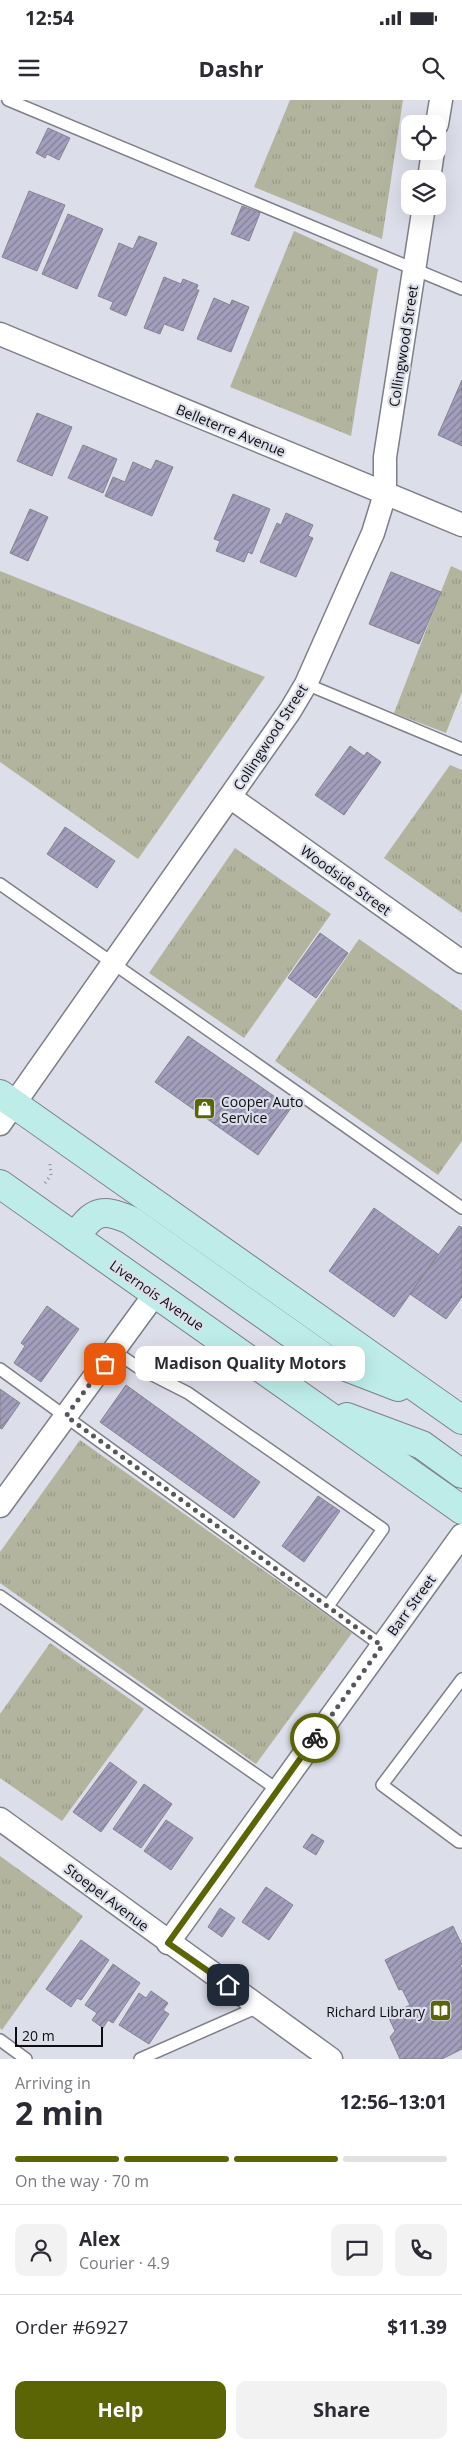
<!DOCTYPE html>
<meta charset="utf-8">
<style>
body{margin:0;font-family:"Open Sans",sans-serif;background:#f2f2f3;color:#2b2b33;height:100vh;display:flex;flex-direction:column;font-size:19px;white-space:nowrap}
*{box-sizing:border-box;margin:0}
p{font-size:16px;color:#7c7c81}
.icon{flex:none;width:28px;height:28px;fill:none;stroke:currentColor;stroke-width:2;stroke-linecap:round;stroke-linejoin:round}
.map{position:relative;height:1959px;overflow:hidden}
.side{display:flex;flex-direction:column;background:#fff;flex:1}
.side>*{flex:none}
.buttons{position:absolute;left:401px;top:15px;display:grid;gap:10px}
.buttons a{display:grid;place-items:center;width:45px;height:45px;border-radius:10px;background:#fff;box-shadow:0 5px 20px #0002;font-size:25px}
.scale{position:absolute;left:15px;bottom:12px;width:88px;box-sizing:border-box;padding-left:5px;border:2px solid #0d0e11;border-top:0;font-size:14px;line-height:18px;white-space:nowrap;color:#0d0e11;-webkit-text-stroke:4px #dcdee9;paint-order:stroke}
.pin{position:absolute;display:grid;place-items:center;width:42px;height:42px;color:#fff;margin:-21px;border-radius:10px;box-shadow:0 2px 8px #0006}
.courier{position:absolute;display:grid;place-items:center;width:50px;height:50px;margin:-25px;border:4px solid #5c6505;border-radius:50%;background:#fff;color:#222;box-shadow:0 1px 6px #0007}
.bubble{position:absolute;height:35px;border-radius:10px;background:#fff;box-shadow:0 5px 20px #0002;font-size:16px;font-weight:700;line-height:35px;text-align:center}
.summary em{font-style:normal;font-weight:700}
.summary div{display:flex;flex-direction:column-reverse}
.summary{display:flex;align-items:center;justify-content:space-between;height:85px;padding:0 15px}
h1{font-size:32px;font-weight:700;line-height:38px}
.bar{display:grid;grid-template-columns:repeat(4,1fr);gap:8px 5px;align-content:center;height:60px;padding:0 15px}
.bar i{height:6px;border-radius:4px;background:#e1e1e2}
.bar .selected{background:#5c6505}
.bar p{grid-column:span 4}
.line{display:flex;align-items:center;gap:12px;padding:0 15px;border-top:1px solid #e1e1e2}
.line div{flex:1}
.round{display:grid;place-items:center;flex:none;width:52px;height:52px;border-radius:10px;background:#f2f2f3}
.action{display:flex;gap:10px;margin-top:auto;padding:10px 15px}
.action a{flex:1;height:58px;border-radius:10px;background:#5c6505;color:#fff;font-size:20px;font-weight:700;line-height:58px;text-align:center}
.action a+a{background:#f2f2f3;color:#2b2b33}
.status{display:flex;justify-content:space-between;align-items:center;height:35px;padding:0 25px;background:#fff;direction:ltr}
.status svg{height:14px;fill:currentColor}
header{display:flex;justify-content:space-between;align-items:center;height:65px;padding:0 15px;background:#fff;font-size:22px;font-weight:700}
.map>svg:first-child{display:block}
.grass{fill:url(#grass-tufts)}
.building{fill:url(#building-hatch);stroke:#85848e}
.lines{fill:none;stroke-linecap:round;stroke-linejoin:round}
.lane-casing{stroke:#7d7f89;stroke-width:14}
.street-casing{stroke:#7d7f89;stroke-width:25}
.secondary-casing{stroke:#7d7f89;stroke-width:30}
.path{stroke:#8d8f97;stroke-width:3;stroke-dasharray:1 4;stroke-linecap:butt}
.lane{stroke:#fff;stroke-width:11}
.street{stroke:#fff;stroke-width:22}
.secondary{stroke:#beede9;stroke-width:28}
.done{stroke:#55575d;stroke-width:5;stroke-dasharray:0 9}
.route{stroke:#5c6505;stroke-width:6}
.labels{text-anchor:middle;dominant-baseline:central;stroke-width:4.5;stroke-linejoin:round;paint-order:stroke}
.street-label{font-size:14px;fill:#0d0e11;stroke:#dcdee9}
.poi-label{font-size:14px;fill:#0d0e11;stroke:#dcdee9;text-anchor:start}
</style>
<div class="status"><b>12:54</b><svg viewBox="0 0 49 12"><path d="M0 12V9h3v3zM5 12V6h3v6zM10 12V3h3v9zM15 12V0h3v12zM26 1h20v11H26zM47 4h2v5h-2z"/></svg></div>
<header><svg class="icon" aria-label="menu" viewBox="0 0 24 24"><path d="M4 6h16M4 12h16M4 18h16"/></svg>Dashr<svg class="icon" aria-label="search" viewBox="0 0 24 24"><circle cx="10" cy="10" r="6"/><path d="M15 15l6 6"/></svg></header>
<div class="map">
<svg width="462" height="1959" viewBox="0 0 462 1959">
<defs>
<pattern id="grass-tufts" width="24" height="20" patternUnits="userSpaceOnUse" patternTransform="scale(1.25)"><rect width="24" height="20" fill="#b3b49d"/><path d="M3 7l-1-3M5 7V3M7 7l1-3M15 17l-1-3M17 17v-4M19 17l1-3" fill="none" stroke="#999a86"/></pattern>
<pattern id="building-hatch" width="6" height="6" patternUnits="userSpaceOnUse" patternTransform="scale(1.25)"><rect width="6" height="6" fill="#a29ebc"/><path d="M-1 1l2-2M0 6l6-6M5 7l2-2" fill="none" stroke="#827f97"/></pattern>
</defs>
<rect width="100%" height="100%" fill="#dcdee9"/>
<!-- grass -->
<g class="grass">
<path d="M290,0H403L382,139L254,87Z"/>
<path d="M294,131L378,169L351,336L230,287Z"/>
<path d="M451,466L462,471V592L446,633L394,613Z"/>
<path d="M0,471L265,577L138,759L0,662Z"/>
<path d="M450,665L462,670V813L384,758Z"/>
<path d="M235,748L331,814L244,938L149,873Z"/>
<path d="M359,839L462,911V1041L438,1075L275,961Z"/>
<path d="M80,1340L352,1533L256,1664L0,1483V1452Z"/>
<path d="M50,1543L144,1609L62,1721L0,1678V1614Z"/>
<path d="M0,1756L83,1816L2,1930L0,1928Z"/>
</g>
<!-- building -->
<g class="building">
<path d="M48,28L70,38L59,60L47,54L45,58L36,53Z"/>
<path d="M29,91L65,105L37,171L2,157Z"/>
<path d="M242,106L260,113L249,141L231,134Z"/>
<path d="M68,114L103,129L77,189L42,174Z"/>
<path d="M139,136L157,143L126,216L110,209L113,202L98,196L119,143L133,149Z"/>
<path d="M164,177L181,184L183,179L198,185L196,190H199L183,231L164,224L160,234L144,228Z"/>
<path d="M214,198L230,205L232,200L249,207L231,252L197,239Z"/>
<path d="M462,280V346L438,335Z"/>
<path d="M37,313L72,327L52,376L17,361Z"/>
<path d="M83,345L117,359L103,393L68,378Z"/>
<path d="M156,360L173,367L152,416L105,396L113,377L125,382L133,362L151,370Z"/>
<path d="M233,394L270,409L252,454L248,452L244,462L216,451L220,441L214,439Z"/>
<path d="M30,409L48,417L28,461L10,453Z"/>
<path d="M286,413L313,425L308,436L313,438L296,477L260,462L277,423L281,425Z"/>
<path d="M391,472L441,492L419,544L369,524Z"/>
<path d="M350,646L364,656L367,652L381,662L344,715L315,695Z"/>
<path d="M65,727L115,761L97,788L47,754Z"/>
<path d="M320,833L348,853L316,898L288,878Z"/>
<path d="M188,936L291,1008L258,1055L155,982Z"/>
<path d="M374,1108L438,1154L394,1217L329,1171Z"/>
<path d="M459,1126L462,1128V1197L446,1219L410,1194Z"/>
<path d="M47,1206L79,1229L41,1282L14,1263L25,1246L21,1243Z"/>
<path d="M126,1285L260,1382L234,1418L100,1322Z"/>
<path d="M0,1289L20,1303L2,1329L0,1328Z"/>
<path d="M318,1396L340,1411L304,1462L282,1446Z"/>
<path d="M110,1662L137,1682L101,1732L73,1712Z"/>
<path d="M144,1684L172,1704L141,1748L113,1729Z"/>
<path d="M166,1720L193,1738L171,1770L144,1751Z"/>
<path d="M312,1734L324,1741L316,1755L303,1747Z"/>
<path d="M266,1787L293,1805L269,1840L242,1822Z"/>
<path d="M220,1808L235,1818L222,1837L208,1827Z"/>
<path d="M453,1826L462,1845V1864L460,1865L462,1869V1949L442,1959H400L390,1937L395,1931L388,1916L410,1905L402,1889L399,1890L385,1860Z"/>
<path d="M81,1840L109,1860L81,1900L77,1898L71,1907L46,1889Z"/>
<path d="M113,1864L140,1883L113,1923L108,1920L103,1928L92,1920L97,1913L85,1905Z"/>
<path d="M151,1891L168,1903L163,1910L169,1914L149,1944L119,1925L139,1893L146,1898Z"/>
</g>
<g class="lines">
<defs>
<g id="lane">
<path d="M8,0L462,189"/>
<path d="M306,584L462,649"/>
<path d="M0,784L462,1108"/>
<path d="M114,1251L139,1268L188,1293L383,1429L328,1506"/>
<path d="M0,1269L382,1546"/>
<path d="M0,1496L278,1690"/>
<path d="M462,1579L382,1685L459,1742H462"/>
<path d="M0,1940L26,1959"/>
<path d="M140,1959L258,1907"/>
</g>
<g id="street">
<path d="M437,24L441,0"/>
<path d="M429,79L433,51"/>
<path d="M0,234L462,425"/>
<path d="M230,697L462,862"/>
<path d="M0,1024L290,611L306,584L373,433L385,394V357L424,106"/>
<path d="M0,1406L155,1194"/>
<path d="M0,1719L331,1959"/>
<path d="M168,1843L462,1435"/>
</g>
<g id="secondary">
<path d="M0,994L462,1320"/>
<path d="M0,1084L462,1410"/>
<path d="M75,1137C93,1112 100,1107 130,1120L328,1260L398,1287"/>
<path d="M347,1317L422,1345L462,1374"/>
</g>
</defs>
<!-- lane casing -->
<use href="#lane" class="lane-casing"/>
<!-- street casing -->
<use href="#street" class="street-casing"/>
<!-- secondary casing -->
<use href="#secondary" class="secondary-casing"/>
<!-- path -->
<path class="path" d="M45,1083L51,1075L50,1064"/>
<!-- lane -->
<use href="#lane" class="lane"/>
<!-- street -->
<use href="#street" class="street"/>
<!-- secondary -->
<use href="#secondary" class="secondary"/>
</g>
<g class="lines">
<!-- done -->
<path class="done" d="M105,1264L66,1316L382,1546L315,1638"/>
<!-- route -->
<path class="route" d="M228,1885L168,1843L315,1638"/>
</g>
<!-- icons -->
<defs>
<symbol id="shop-square" viewBox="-11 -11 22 22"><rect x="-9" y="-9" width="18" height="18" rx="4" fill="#5c6505" stroke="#dcdee9"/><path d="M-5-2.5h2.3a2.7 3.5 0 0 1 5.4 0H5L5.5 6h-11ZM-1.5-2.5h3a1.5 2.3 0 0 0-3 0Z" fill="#fff"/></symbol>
<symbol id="library-square" viewBox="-11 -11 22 22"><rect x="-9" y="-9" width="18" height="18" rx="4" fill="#5c6505" stroke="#dcdee9"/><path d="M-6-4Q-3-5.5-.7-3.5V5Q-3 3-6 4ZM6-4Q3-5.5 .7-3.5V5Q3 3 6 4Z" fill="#fff"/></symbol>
</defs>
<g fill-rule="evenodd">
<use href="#shop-square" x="192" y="996" width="25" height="25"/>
<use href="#library-square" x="428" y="1898" width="25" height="25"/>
</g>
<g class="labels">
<!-- street labels -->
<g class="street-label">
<text transform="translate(403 246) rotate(-81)">Collingwood Street</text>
<text transform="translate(231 330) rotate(22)">Belleterre Avenue</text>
<text transform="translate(270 637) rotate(-57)">Collingwood Street</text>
<text transform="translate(346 780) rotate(36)">Woodside Street</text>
<text transform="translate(157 1195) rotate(35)">Livernois Avenue</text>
<text transform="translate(411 1505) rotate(-54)">Barr Street</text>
<text transform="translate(107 1797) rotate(37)">Stoepel Avenue</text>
</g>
<!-- poi labels -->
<g class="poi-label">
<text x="221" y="1001">Cooper Auto<tspan x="221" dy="16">Service</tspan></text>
<text x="425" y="1911" text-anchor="end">Richard Library</text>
</g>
</g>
</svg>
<div class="buttons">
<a><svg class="icon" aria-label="locate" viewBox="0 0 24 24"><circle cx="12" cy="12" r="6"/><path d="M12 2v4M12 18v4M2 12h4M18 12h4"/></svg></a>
<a><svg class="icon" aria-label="layers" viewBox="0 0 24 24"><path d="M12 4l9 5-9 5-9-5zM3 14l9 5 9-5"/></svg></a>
</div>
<div class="scale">20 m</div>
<div class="pin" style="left:105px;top:1264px;background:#ea580c"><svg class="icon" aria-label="bag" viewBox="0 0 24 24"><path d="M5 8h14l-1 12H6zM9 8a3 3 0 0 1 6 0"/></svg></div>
<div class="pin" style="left:228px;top:1885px;background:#1f2937"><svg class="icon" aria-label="home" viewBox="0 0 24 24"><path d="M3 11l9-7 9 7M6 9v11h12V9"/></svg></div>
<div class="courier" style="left:315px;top:1638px"><svg class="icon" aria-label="bike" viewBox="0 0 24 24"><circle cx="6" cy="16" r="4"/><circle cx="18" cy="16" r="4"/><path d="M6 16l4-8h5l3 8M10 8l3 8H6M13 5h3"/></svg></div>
<div class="bubble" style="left:135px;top:1246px;width:230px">Madison Quality Motors</div>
</div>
<section class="side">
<div class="summary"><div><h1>2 min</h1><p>Arriving in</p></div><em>12:56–13:01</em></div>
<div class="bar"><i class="selected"></i><i class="selected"></i><i class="selected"></i><i></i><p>On the way · 70 m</p></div>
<div class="line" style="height:90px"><a class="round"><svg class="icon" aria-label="person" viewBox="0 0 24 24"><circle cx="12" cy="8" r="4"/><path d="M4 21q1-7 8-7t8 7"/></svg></a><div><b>Alex</b><p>Courier · 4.9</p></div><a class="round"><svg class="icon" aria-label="chat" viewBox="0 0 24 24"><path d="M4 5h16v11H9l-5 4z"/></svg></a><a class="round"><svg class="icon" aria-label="phone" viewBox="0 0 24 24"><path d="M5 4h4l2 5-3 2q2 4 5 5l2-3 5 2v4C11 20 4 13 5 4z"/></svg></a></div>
<div class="line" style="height:65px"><div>Order #6927</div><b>$11.39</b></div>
<div class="action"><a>Help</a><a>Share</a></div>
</section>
